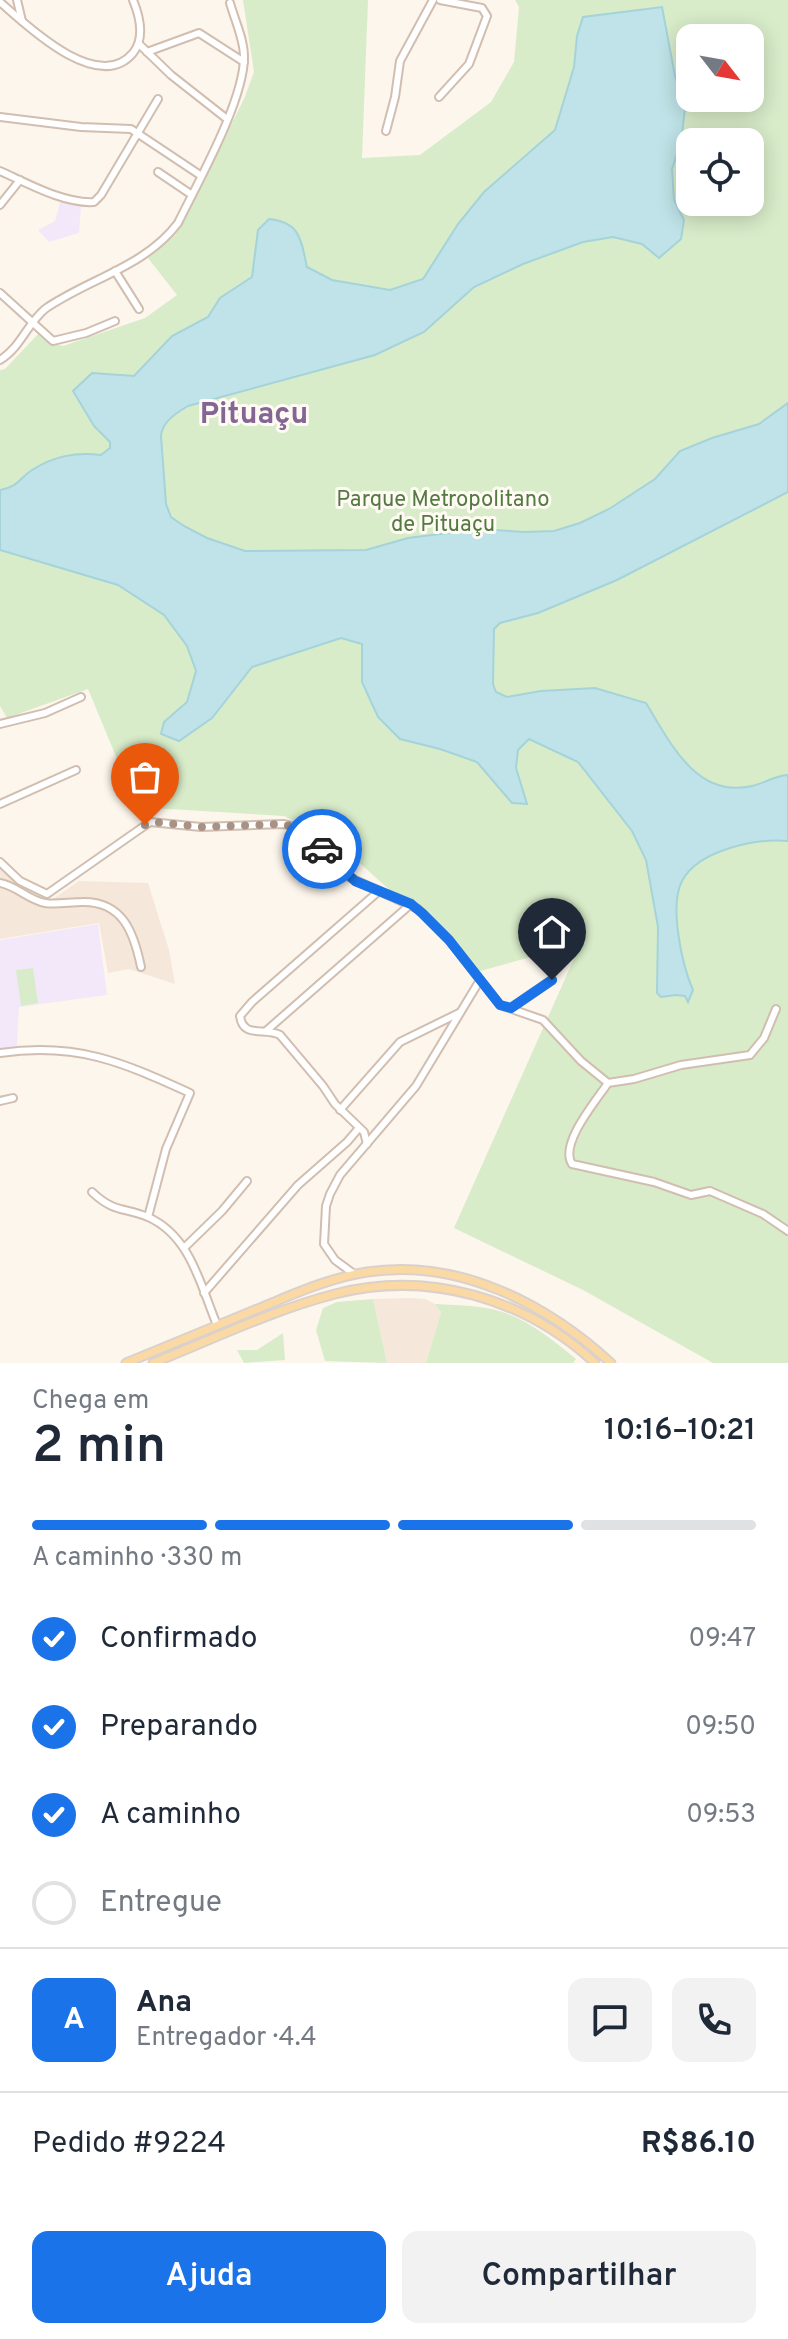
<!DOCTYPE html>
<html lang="pt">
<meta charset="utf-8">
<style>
body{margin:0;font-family:Overpass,sans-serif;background:#f2f2f3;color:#1f2937;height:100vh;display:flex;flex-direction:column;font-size:30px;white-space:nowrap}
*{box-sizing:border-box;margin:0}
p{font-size:26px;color:#747a83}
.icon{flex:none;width:44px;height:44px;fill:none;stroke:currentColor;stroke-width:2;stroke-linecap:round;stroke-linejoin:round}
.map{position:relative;height:1363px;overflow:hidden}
.panel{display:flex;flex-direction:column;background:#fff;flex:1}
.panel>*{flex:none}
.needle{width:52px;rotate:121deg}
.fabs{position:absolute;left:676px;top:24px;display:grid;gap:16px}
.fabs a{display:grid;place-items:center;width:88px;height:88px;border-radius:16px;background:#fff;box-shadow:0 4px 20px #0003;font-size:40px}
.pin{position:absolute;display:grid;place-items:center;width:68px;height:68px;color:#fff;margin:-82px -34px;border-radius:50% 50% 50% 0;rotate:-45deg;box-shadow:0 0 8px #0007}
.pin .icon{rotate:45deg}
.courier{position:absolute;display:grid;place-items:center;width:80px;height:80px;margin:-40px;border:6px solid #1a73e8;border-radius:50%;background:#fff;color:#222;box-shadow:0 2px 10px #0007}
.head em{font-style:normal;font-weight:600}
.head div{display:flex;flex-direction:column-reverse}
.head{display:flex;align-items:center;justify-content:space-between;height:136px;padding:0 32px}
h1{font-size:52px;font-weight:600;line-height:60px}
.bar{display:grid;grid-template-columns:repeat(4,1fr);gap:12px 8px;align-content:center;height:96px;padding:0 32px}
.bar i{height:10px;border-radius:6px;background:#e0e1e3}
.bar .on{background:#1a73e8}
.bar p{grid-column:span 4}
.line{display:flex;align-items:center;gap:20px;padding:0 32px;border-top:2px solid #e0e1e3}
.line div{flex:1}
.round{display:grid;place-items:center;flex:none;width:84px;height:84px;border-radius:16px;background:#f2f2f3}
ol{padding:0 32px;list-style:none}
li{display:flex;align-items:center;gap:24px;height:88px}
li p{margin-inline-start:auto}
li .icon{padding:8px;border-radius:50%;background:#1a73e8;color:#fff;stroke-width:4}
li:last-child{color:#747a83}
li i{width:44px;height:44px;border:4px solid #e0e1e3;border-radius:50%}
.action{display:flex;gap:16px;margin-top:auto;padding:16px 32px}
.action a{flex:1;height:92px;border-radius:16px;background:#1a73e8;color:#fff;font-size:32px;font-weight:600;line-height:92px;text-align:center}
.action a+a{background:#f2f2f3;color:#1f2937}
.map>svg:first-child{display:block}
.residential{fill:#f5e8da}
.education{fill:#f3e8fa}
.green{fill:#d8ecc9;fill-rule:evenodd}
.water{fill:#bfe3e8;stroke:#a5d3da;stroke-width:2}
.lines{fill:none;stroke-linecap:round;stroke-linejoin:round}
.minor-casing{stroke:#d1beb0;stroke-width:10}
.major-casing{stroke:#dad1cd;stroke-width:11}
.minor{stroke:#fff;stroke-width:6}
.major{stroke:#fbd9a5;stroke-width:7}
.done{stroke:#a89285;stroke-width:8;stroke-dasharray:0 14.4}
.route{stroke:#1a73e8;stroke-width:10}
.labels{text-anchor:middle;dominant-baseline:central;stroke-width:6;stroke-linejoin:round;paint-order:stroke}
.park-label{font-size:22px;fill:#537a41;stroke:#fffaf3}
.district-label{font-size:30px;font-weight:bold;fill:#846695;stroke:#fffaf3}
</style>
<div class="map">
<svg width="788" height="1363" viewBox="0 0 788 1363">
<rect width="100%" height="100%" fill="#fdf6ec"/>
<!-- residential -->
<g class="residential">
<path d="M0,868L11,879L43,900L53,899L79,881L148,883L169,950L175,984L129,969L108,973L99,923L0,939Z"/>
<path d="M412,1298L425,1299L435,1304L441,1312L426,1363H387L373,1299Z"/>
</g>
<!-- education -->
<g class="education">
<path d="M61,199L81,205L79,233L49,242L38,230L55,221Z"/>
<path d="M98,924L107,995L19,1007L17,1046L0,1049V940Z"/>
</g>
<!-- green -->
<g class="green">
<path d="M243,0H368L362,158L420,155L491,102L514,62L519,7L515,0H788V1363H713L583,1290L454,1228L581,943L477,972L441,928L420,908L394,894L332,838L284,816L137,807L88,689L7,718L0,706V370L5,369L41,331L52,343L63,346L145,318L177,295L148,258L176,234L244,99L254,72ZM690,38H750V98H690ZM690,142H750V202H690Z"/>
<path d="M33,968L38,1003L21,1006L16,970Z"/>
<path d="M373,1299L387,1363L325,1361L316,1330L323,1308L337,1302Z"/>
<path d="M435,1304C453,1305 473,1305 491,1309C522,1315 552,1339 576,1359L573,1363H426L441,1312Z"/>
<path d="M283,1333L285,1360L244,1363L237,1350H257Z"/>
</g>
<!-- water -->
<path class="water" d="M662,7L675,76L685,108L681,143L672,169L674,200L684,220L681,239L659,258L642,244L613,237L583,242L523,264L474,287L424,332L375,355L188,406C176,413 162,422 161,436L166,504L171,517L184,526L207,538L245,551L366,550L408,538L480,529L524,532L554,531L580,523L609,509L655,479L680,451L712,438L759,424L788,403V492L617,580L538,613L500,623L494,629L493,684L496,692L507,697L541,691L595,688L646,703C670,742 696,799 752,786C765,783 774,776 788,775V841C757,838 698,850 682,881C669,906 682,965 693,990L688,1002L685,996L676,995L661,997L657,993L658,927L646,860L632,831L578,762L529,739L518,750L516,768L527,804L512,803L477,762L440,749L400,739L378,717L362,682V644L341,638L252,667L212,718L179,741L161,734L164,722L187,702L196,671L187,646L164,615L118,585L0,550V490C20,486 17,480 32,470C54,456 75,452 101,455L110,448V442L94,426L73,391L92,373L134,376L172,336L208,317L220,298L252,277L258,230L269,219C301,222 301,241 307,267L332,280L390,290L423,279L458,224L484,192L555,130L574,67L577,36L583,17Z"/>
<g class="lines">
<defs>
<g id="minor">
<path d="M17,0L22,21"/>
<path d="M0,2C25,24 98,95 133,53C145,38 140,17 133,0"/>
<path d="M139,44L171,75L227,119"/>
<path d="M147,52L199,33L244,62"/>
<path d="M439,97L469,64L487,16L482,8L440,0"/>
<path d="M0,117L81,127L131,129L200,175"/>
<path d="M386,131L395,97L400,61L433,0"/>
<path d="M0,171C27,183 64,204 94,202L101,195L158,99"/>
<path d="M158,172L192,195"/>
<path d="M0,205L20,180"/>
<path d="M115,271L139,309"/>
<path d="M0,293L53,341L86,333L115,321"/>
<path d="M0,360C21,347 27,324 45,309C88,279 145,267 178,223C198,182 244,101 244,57C244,39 235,21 230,3"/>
<path d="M0,724L45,713L81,697"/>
<path d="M0,804L76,770"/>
<path d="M0,862L20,881L47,894L150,822L201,827L284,824L300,828L308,833L349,877L418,909L449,940L500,1005L543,1020L581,1061L608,1083L634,1079L681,1065L750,1055L764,1038L776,1009"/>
<path d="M0,883C17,886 28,900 45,903C56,905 70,902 82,902C123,901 134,933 141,967"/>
<path d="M511,1008L552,980"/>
<path d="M266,1031L411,904"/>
<path d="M0,1053C77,1042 122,1062 190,1093L166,1149L148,1217"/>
<path d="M608,1083C596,1101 559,1144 572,1164L654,1182L691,1195L710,1191L763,1214L788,1231"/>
<path d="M0,1101L13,1098"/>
<path d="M340,1110L400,1042L459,1013"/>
<path d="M367,1144L364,1132L335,1104L323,1086L280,1035C265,1027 243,1039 240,1016L252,1002L379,891"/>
<path d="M92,1192C114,1213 124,1207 148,1217C191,1236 201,1287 217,1325"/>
<path d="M185,1247L222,1211L247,1181"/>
<path d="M354,1274L335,1260L324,1244L326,1206L330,1194L340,1175L416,1086L480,980"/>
<path d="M204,1293L298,1185L347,1142L359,1128"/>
</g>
<g id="major">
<path d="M126,1363C169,1345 213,1327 257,1309C292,1295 328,1278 367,1272C458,1258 545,1303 611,1363"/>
<path d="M153,1363C213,1339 273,1310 335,1294C428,1270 525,1298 595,1363"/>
</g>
</defs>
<!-- minor casing -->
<use href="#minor" class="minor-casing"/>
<!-- major casing -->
<use href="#major" class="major-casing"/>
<!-- minor -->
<use href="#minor" class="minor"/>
<!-- major -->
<use href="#major" class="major"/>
</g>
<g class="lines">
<!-- done -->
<path class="done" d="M145,825L155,822L201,827L284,824L308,833L322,849"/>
<!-- route -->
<path class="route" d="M322,849L355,881L411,904L422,913L449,940L500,1005L511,1008L552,980"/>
</g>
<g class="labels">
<!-- park labels -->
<g class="park-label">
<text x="443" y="500">Parque Metropolitano<tspan x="443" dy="25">de Pituaçu</tspan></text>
</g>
<!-- district labels -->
<g class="district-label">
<text x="254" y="415">Pituaçu</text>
</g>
</g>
</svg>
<div class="fabs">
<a><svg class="needle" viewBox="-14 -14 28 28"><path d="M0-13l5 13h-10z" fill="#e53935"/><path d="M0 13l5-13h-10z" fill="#747a83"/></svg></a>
<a><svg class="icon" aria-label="locate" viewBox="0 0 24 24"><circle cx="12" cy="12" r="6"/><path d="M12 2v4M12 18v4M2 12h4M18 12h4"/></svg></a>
</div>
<div class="pin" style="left:145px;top:825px;background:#ea580c"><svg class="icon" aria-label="bag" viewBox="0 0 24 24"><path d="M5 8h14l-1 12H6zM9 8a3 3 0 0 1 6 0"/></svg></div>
<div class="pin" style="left:552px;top:980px;background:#1f2937"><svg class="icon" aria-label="home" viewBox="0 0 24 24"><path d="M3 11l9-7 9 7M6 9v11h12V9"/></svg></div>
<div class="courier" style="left:322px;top:849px"><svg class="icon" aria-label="car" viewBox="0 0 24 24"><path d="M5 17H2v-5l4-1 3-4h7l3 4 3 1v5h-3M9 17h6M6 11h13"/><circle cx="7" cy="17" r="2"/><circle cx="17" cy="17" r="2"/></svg></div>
</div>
<section class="panel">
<div class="head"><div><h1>2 min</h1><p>Chega em</p></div><em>10:16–10:21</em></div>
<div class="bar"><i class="on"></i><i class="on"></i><i class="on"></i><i></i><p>A caminho · 330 m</p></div>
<ol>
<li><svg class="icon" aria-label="check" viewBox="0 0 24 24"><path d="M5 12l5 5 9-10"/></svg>Confirmado<p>09:47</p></li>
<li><svg class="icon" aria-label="check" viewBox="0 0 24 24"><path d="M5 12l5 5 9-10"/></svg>Preparando<p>09:50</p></li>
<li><svg class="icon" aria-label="check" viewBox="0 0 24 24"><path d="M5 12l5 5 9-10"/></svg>A caminho<p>09:53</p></li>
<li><i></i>Entregue</li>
</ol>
<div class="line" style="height:144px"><b class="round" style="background:#1a73e8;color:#fff">A</b><div><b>Ana</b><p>Entregador · 4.4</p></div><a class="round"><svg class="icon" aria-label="chat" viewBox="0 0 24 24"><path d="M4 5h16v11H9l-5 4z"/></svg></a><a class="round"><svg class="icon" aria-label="phone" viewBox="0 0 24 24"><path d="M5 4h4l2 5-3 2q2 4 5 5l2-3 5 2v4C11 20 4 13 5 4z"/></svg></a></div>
<div class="line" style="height:104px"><div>Pedido #9224</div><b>R$86.10</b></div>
<div class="action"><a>Ajuda</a><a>Compartilhar</a></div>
</section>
